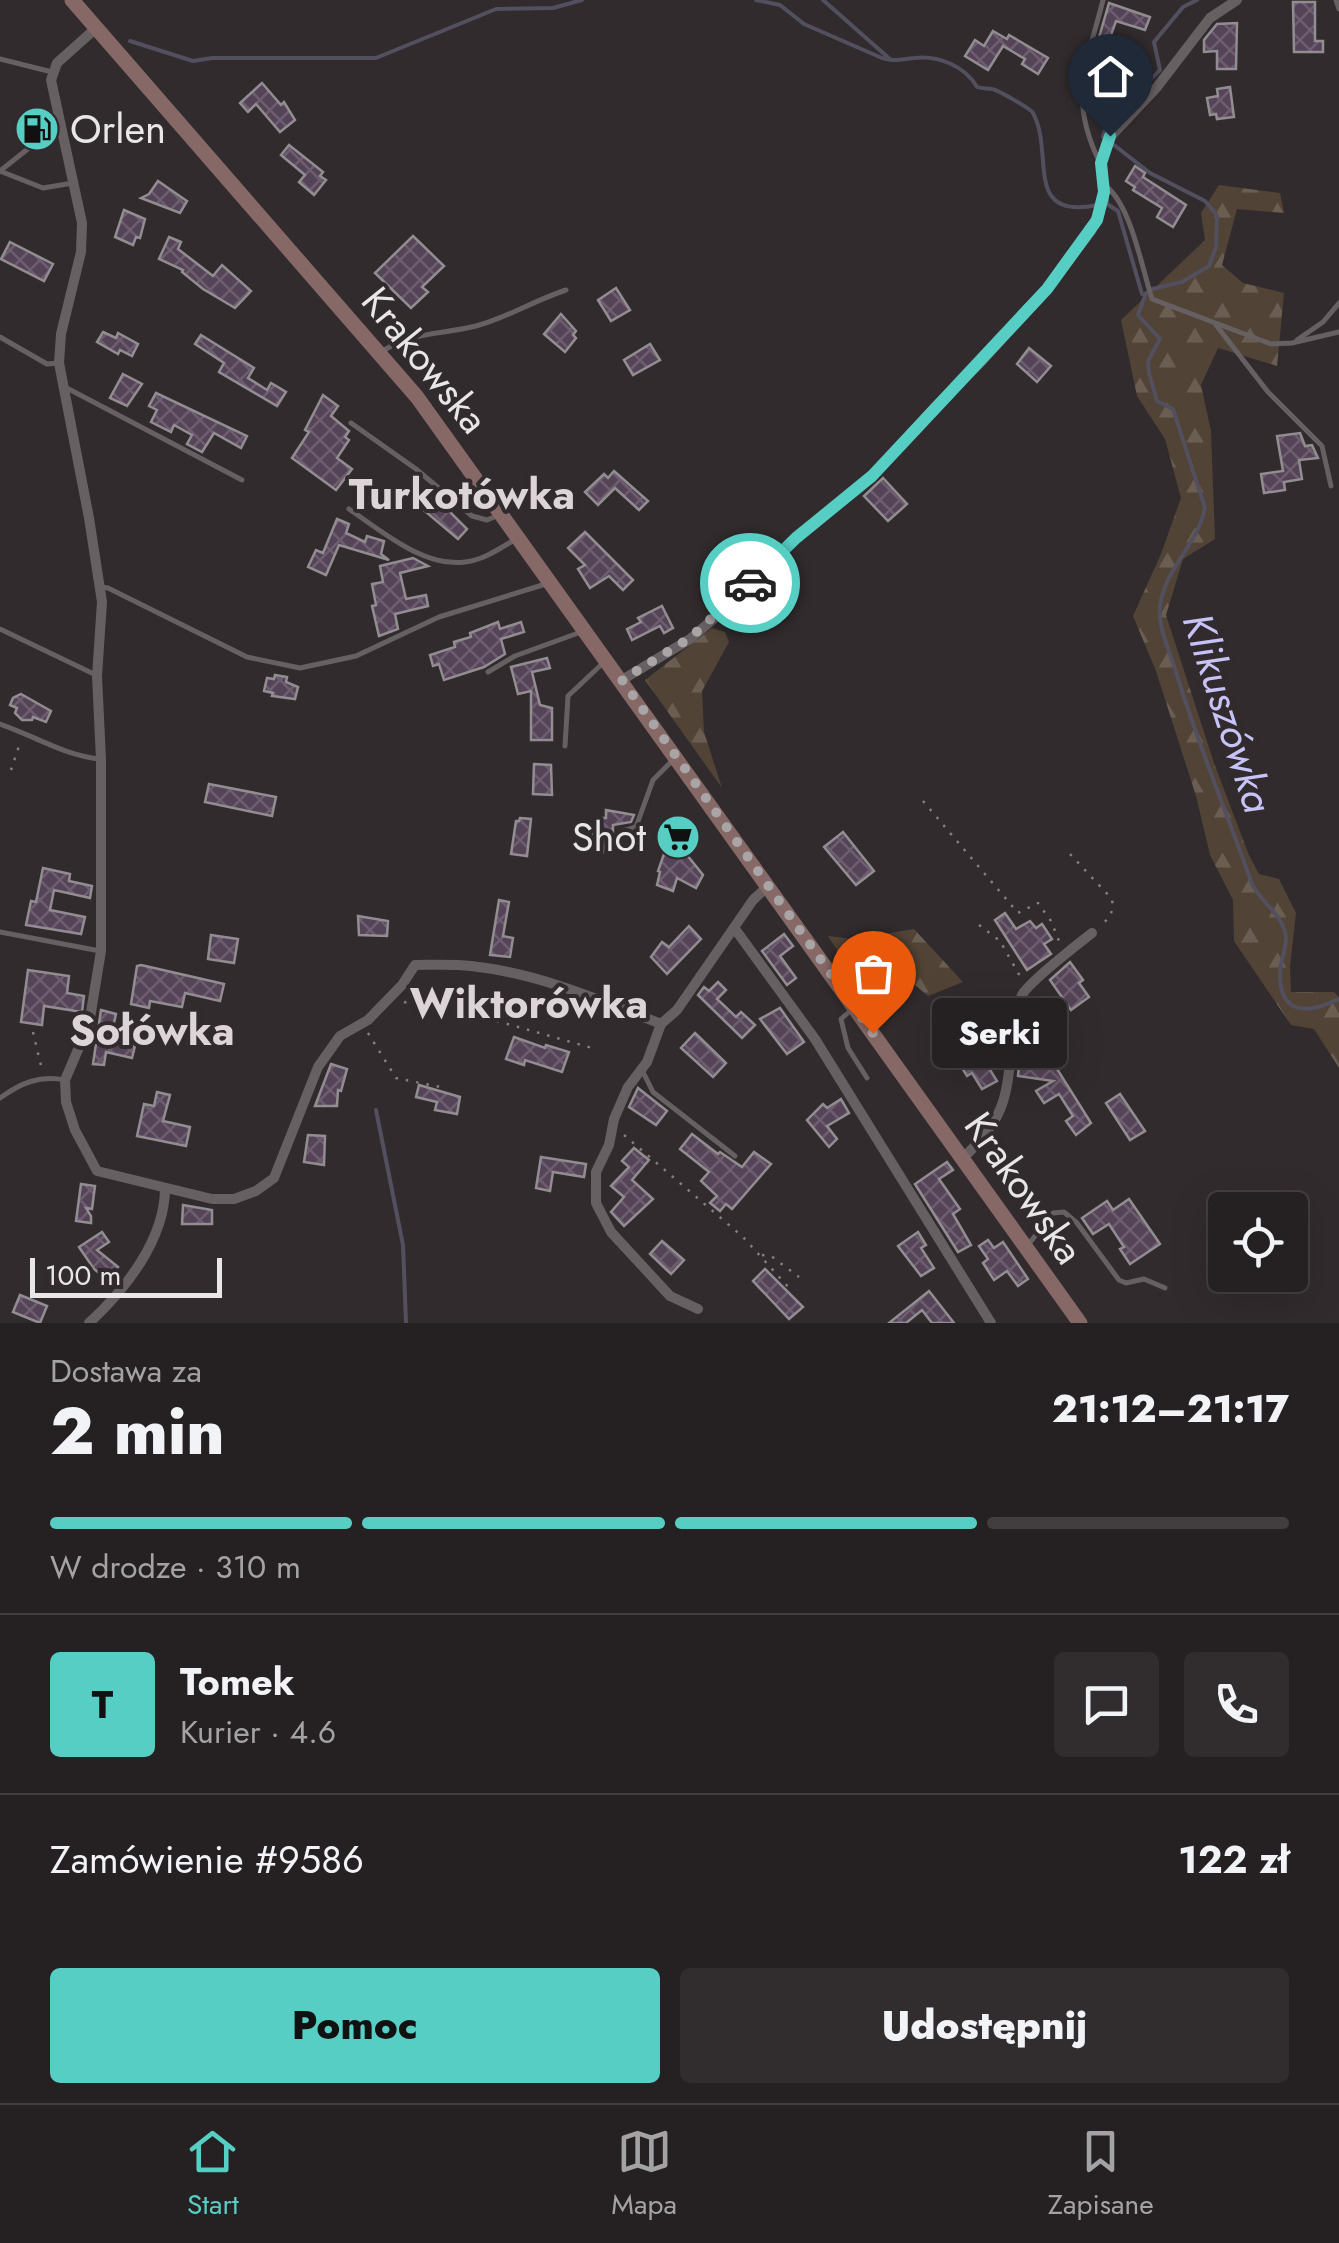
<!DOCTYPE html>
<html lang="pl">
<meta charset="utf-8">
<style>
body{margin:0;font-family:Jost,sans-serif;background:#312d2f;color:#f1f3f6;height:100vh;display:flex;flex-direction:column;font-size:38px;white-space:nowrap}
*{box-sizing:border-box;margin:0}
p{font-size:32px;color:#a3a3a5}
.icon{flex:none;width:55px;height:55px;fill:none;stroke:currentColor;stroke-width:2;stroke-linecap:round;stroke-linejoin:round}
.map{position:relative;height:1323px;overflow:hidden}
.details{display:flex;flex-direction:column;background:#252022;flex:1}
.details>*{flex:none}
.buttons{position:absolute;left:1208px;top:1192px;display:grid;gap:20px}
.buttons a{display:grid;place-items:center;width:100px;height:100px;border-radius:10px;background:#252022;box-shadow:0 10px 40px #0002,0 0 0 2px #423e40;font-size:50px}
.scale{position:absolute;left:30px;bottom:25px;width:192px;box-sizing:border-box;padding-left:10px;border:5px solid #e9e6e7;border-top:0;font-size:28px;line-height:35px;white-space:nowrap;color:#e9e6e7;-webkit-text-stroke:8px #312b2d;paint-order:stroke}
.pin{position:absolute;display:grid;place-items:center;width:85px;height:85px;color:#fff;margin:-102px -42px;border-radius:50% 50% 50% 0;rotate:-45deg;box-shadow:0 0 10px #0007}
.pin .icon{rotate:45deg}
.courier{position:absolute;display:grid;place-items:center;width:100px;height:100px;margin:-50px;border:8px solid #56cec4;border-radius:50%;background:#fff;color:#222;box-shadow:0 2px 12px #0007}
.bubble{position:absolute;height:70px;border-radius:10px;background:#252022;box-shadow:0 10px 40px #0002,0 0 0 2px #423e40;font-size:32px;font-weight:800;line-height:70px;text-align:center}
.headline em{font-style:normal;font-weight:800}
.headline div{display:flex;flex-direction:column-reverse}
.headline{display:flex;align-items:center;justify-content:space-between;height:170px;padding:0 50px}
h1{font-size:65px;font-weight:800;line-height:75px}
.bar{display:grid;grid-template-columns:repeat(4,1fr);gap:15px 10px;align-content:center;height:120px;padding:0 50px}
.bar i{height:12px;border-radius:8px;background:#423e40}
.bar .on{background:#56cec4}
.bar p{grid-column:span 4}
.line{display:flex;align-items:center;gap:25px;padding:0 50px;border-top:2px solid #423e40}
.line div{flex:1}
.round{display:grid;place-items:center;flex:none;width:105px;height:105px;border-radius:10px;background:#312d2f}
.cta{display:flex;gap:20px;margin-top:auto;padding:20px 50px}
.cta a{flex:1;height:115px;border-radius:10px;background:#56cec4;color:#111;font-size:40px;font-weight:800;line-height:115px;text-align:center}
.cta a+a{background:#312d2f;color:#f1f3f6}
.tabs{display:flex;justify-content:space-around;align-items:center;height:140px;border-top:2px solid #423e40;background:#252022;font-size:28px;color:#a3a3a5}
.tabs a{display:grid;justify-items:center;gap:5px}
.tabs .on{color:#56cec4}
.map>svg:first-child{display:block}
.forest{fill:url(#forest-firs)}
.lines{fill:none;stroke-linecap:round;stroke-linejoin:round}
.stream{stroke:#524f5e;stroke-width:4}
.building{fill:url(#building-cross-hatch);stroke:#918d91;stroke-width:2.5}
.path{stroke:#847f81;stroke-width:2.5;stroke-dasharray:2.5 8;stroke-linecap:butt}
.service{stroke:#676062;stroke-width:5}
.minor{stroke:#676062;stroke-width:10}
.secondary{stroke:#866966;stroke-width:15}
.done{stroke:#a9a5a6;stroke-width:10;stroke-dasharray:0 18}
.route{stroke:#56cec4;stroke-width:12}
.labels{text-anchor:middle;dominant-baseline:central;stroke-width:8;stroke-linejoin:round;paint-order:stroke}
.poi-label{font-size:40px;fill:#e9e6e7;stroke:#312b2d;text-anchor:start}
.street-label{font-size:40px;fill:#e9e6e7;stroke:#312b2d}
.neighbourhood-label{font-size:42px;font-weight:bold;fill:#dcd4d6;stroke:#312b2d}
.water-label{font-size:42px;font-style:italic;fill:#c8c3f6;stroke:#312b2d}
</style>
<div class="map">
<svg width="1339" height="1323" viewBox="0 0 1339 1323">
<defs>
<pattern id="forest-firs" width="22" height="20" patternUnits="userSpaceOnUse" patternTransform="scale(2.5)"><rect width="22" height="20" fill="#514336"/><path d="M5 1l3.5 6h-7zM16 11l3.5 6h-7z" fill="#6a5e53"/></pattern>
<pattern id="building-cross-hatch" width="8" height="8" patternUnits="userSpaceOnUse" patternTransform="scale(2.5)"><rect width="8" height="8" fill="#554357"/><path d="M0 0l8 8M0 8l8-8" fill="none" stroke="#6d5e6f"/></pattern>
</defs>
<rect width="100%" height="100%" fill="#312b2d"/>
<!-- forest -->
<g class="forest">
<path d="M1219,185L1280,193L1284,213L1237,209L1222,265L1243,283L1284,293L1277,366L1218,348L1201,385L1211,431L1215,539L1183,559L1166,615L1214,763L1248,853L1259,874L1279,879L1296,913L1290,966L1291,992H1334L1339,997V1068L1314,1029L1291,1025L1234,941L1233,900L1210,855L1196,796L1156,671L1133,616L1161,554L1181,498L1165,439L1137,396L1121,320L1205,240L1201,213Z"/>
<path d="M712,628L725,632L729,642L702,691L704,732L722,788L645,680Z"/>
<path d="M914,929L963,982L928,996L897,970L867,996L828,936L854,939Z"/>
</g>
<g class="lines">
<!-- stream -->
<g class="stream">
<path d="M756,0L780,5L804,24L882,58C895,62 902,59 914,58C938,55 965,66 977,87C982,89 987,88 992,89C998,90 1031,109 1033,113C1055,153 1022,221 1098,205"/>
<path d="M823,0L891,60"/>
<path d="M130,41L193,61L212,58H376L496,9L553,8L582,0"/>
<path d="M1103,137C1104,119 1145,86 1160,70L1154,42L1183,7L1197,0"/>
<path d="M1114,145L1150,173L1205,201L1217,215L1216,247L1209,266L1182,282L1152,289"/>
<path d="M1107,204L1118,211L1142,294"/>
<path d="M1146,293L1138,315L1160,339L1148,361L1149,373L1157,401L1173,409L1205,508C1198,544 1166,567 1160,605C1157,627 1170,651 1176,672C1198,745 1227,813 1252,884C1261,903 1284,915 1286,938C1286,951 1279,964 1280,978C1282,1019 1314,1011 1339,999"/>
<path d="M376,1110L403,1245L406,1323"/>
</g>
</g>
<!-- building -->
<g class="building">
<path d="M1293,2H1315V41H1323V52H1294Z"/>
<path d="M1109,3L1150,17L1145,30L1116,21L1105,52L1117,57L1111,72L1094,65L1101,51L1098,41Z"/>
<path d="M1237,23L1236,69H1217V51L1204,52V40L1217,24Z"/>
<path d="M993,31L1007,39L1009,35L1048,58L1038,74L1022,64L1025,59L1003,46L988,70L965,56L975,40L984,46Z"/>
<path d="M262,83L281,105L284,102L295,120L280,132L256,104L248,112L240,103Z"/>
<path d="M1230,87L1234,117L1217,119L1216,114L1210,115L1207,98L1218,96L1217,89Z"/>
<path d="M289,145L323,172L320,176L326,180L314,195L299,182L305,175L281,155Z"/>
<path d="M1135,166L1145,173L1143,177L1186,205L1173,227L1157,217L1162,208L1133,190L1135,187L1126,181Z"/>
<path d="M158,181L187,201L180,213L141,198L149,194Z"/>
<path d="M124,210L145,219L140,238L136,237L133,245L115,237Z"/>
<path d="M413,236L444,266L422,287L428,292L411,308L375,273Z"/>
<path d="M169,237L181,242L178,249L213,276L222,265L251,291L235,308L203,289L182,272L183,270L159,259Z"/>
<path d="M10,242L53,264L44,281L1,259Z"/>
<path d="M616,288L630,310L611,321L598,300Z"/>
<path d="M561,314L576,331L573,335L576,338L565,352L544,334Z"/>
<path d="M103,332L116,338L118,333L138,344L132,356L120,350L118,354L97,342Z"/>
<path d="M201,335L254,368L248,378L267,390L271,383L286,392L277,406L219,372L224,363L195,344Z"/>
<path d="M650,344L660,360L633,375L624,360Z"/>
<path d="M1029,348L1051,366L1037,382L1017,364Z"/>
<path d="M123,374L142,384L127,406L110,398Z"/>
<path d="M156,393L247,436L241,448L214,433L202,452L187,444L192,435L174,425L171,432L151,422L157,410L149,406Z"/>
<path d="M323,395L338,406L331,416L349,431L345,437L349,440L337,458L352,469L336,490L292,458L309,432L305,430Z"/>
<path d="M1300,433L1305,446L1312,445L1318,458L1299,460L1302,479L1284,482L1285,490L1264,493L1261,474L1283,471L1277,436Z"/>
<path d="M614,471L648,501L639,510L615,488L598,505L585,492L604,474L608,478Z"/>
<path d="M883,478L907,504L888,521L864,496Z"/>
<path d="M425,487L467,529L458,539L413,501Z"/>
<path d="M337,519L349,524L346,533L365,542L367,536L384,541L381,554L389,560L339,545L326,575L308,567L316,550L323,553Z"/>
<path d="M585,532L633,580L623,590L609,576L590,588L578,569L585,565L568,548Z"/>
<path d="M413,558L428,566L400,573L406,599L426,595L428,606L395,614L398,629L379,636L372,606L376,605L372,584L383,582L380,566Z"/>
<path d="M662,606L673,628L664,633L660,626L632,640L627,629L641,622L638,618Z"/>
<path d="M498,622L500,629L521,622L524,632L501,639L505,654L484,667L444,680L439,664L433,666L430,655L455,647L454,642L471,637L470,633Z"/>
<path d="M547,658L550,668L532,672L540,705L552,708V740H531V691L518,694L511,667Z"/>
<path d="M275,675L287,677L286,682L298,687L295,699L272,696L273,693L264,691L267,678L274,679Z"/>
<path d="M21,694L51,711L46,722L33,717L32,720H22L15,713L17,708L10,705L13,698Z"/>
<path d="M534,764L551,765L552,795L533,794Z"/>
<path d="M209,784L276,797L272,816L205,802Z"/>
<path d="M606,810L634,815L631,822L613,825V833H601L608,835L603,852L589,848L594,831L601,833L602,818H606Z"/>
<path d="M520,818L531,819L527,856L511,854L516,821H519Z"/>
<path d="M843,832L874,871L856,885L824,847Z"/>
<path d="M671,834L692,843L687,855L703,875L696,888L677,878L673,891L657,885L660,872L658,871Z"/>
<path d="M43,868L70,874L69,881L92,886L90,898L54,890L50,910L85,917L81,934L26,925L31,901L36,902Z"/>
<path d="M499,900L509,902L503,936L513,938L510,957L490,955Z"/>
<path d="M1005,913L1016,929L1030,921L1036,928L1042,924L1052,939L1044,944L1051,954L1027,970L995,920Z"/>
<path d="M358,916L388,921L387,936L359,935Z"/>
<path d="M689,926L701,939L667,974L651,957L662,942L669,947Z"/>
<path d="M784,934L793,946L780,956L796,978L787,985L762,951Z"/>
<path d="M211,935L238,939L234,963L208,959Z"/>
<path d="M1070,962L1083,980L1079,983L1089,997L1071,1010L1050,980Z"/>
<path d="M141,965L224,984L220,1001L185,993L182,1007L150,1001L149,1008L131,1004L137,966Z"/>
<path d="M28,970L69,976L67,993L84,996L82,1012L44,1006L42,1025L21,1022Z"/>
<path d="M718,982L726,990L717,999L736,1017L741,1012L755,1025L742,1038L698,995L704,987L709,991Z"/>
<path d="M780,1008L804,1042L787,1054L760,1019Z"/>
<path d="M101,1010L116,1014L110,1040L135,1046L132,1058L106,1052L104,1065L93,1064Z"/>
<path d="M981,1026L1000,1057L987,1065L997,1081L982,1089L972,1073L967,1076L959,1063L964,1060L954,1043Z"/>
<path d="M695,1033L726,1063L713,1077L681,1048Z"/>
<path d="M1030,1035L1037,1037L1091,1123L1076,1135L1066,1121L1073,1116L1059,1094L1044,1103L1036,1091L1053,1081L1018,1076L1021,1044Z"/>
<path d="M514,1037L545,1048L546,1045L569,1052L562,1072L525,1060L524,1065L506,1059Z"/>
<path d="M331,1064L347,1069L341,1091L338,1090L337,1106H315Z"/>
<path d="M419,1085L460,1097L457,1114L435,1110L437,1102L416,1097Z"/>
<path d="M638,1088L667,1111L656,1125L629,1107Z"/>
<path d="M157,1092L170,1095L163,1121L190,1127L186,1146L137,1136L144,1104L154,1106Z"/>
<path d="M1120,1094L1145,1131L1130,1140L1106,1103Z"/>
<path d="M841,1099L849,1113L827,1126L837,1139L829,1147L807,1120L823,1104L827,1108Z"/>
<path d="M692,1134L718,1154L720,1152L742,1167L754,1152L771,1164L732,1209L726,1204L720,1211L710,1203L717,1196L701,1181L709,1172L680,1149Z"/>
<path d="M308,1135L325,1136L324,1165L304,1162Z"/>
<path d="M634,1148L649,1160L632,1180L653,1199L624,1226L611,1212L624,1197L611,1186L629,1167L622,1161Z"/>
<path d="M541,1157L586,1164L584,1177L553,1172L550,1191L536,1188Z"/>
<path d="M947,1162L953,1170L939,1179L960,1209L953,1214L971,1245L958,1252L915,1184Z"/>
<path d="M81,1184L95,1186L92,1209L86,1208L91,1216V1223L76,1221Z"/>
<path d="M1129,1199L1160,1244L1130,1264L1120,1249L1124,1247L1109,1224L1093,1234L1082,1218L1107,1201L1113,1210Z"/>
<path d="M183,1205L212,1210V1224H182Z"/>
<path d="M102,1232L109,1242L97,1250L118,1267L108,1280L94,1269L79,1247Z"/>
<path d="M918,1232L926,1245L921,1248L934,1268L921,1276L898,1246Z"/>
<path d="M988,1240L994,1248L1003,1242L1028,1279L1018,1286L1007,1271L994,1280L983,1263L988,1259L979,1246Z"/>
<path d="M662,1241L684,1260L671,1274L650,1254Z"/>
<path d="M765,1269L803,1307L789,1319L753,1281Z"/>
<path d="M929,1291L954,1323H932L922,1310L906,1323H889Z"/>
<path d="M20,1295L47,1306L40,1323L13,1312Z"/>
</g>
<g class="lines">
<!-- path -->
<g class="path">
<path d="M11,770L20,743"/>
<path d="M923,801L1018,913L1038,903L1051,921L1061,946"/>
<path d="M1070,854L1112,899C1114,912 1110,918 1100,926"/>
<path d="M979,925L1000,941L1021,978"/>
<path d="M404,1002L490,1019L592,1048"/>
<path d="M33,1032L42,1070"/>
<path d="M368,1033L396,1078L440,1087"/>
<path d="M624,1135L743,1237L791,1290"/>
<path d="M762,1255L771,1256L799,1277"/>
</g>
<!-- service -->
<g class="service">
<path d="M1336,0L1339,9"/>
<path d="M0,59L52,72"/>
<path d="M1099,161C1068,97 1087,64 1103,0"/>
<path d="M0,171L43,188L73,183"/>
<path d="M0,171L58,125"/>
<path d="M1104,185C1130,201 1142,268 1152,299L1271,344L1292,343L1339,332"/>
<path d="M1216,325L1268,392L1322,446L1331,486"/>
<path d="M0,337L47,364L59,363"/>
<path d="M1297,340L1323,322L1339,303"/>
<path d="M383,351C410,332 445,334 476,326C507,318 535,300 566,290"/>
<path d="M63,386L242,480"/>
<path d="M351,423L416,469L472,516L487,520L499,515"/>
<path d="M349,509C380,530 424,568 465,562C484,560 500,548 516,539"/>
<path d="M101,587L108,588L247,657L300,668L356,656L439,617L549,583"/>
<path d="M0,629L96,675"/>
<path d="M488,672L515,656L581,632"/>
<path d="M0,724C35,736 63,755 100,759"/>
<path d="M565,746L568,696L602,664"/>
<path d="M623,831L636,827L653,780L673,760"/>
<path d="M0,932L100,951"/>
<path d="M850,1011L841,1019L848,1048L867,1078"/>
<path d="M643,1072L653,1092L735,1156"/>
<path d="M0,1098C21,1083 39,1075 65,1080"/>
<path d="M1028,1245L1053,1213L1064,1212L1077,1223L1119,1280L1126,1283L1144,1279L1165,1288"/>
</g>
<!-- minor -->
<g class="minor">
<path d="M95,29L57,63L51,80L82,223L81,252L61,334L59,363L89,518L102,602L97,676L101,759V951L89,1024L65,1080L66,1102L75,1130L97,1171L212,1199H234L256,1191L274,1178L318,1067L340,1036L368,1020L402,985L415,965C434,965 453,964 471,966C537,973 600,1000 661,1024L677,1010L753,900L768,886"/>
<path d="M622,680L690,639L725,609L796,538L872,476L935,407L981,362L1047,289L1091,231L1104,200L1101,163L1111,136L1157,87L1210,18L1237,0"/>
<path d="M735,929L815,1039L991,1323"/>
<path d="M661,1024L647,1062L628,1087L614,1119L609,1145L596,1172V1203L611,1232L670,1296L698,1309"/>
<path d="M963,1158C1011,1112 1005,1094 1014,1033C1016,1021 1017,1006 1022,995C1028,983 1079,943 1092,933"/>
<path d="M89,1323C126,1289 165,1239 165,1188"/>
</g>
<!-- secondary -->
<path class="secondary" d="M72,0L417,397L1080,1323"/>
</g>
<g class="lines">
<!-- done -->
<path class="done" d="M750,583L690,638L622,680L873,1033"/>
<!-- route -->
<path class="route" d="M750,583L796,538L872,476L1047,289L1097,220L1104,192L1101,163L1110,136"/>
</g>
<!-- icons -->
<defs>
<symbol id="fuel-disc" viewBox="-11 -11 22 22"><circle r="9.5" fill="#56cec4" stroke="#312b2d"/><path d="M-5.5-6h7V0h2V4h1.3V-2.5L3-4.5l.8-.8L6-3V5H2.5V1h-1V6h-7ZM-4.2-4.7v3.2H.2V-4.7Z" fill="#111"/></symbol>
<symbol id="supermarket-disc" viewBox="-11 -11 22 22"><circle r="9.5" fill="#56cec4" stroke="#312b2d"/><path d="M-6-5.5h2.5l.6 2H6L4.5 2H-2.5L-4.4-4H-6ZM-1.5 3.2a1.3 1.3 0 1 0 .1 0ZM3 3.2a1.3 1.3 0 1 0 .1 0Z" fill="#111"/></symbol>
</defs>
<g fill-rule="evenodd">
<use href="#fuel-disc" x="12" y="104" width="50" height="50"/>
<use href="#supermarket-disc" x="653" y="812" width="50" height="50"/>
</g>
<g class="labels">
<!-- poi labels -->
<g class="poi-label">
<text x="70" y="129">Orlen</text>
<text x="646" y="837" text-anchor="end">Shot</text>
</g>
<!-- street labels -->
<g class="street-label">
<text transform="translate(425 360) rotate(51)">Krakowska</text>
<text transform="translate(1024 1188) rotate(55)">Krakowska</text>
</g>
<!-- neighbourhood labels -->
<g class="neighbourhood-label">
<text x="462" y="494">Turkotówka</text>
<text x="529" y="1003">Wiktorówka</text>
<text x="152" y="1030">Sołówka</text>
</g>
<!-- water labels -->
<g class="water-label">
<text transform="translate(1228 713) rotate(72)">Klikuszówka</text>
</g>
</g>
</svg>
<div class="buttons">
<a><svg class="icon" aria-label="locate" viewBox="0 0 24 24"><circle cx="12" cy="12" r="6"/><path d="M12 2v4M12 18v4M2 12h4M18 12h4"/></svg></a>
</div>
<div class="scale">100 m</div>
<div class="pin" style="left:873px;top:1033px;background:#ea580c"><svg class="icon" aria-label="bag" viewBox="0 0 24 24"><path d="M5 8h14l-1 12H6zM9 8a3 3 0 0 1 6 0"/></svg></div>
<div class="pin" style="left:1110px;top:136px;background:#1f2937"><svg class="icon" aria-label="home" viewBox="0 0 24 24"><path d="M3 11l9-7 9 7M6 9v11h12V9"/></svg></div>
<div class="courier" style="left:750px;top:583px"><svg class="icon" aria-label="car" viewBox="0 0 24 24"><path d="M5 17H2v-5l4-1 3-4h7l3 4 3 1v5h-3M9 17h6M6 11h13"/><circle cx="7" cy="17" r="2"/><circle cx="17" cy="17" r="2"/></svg></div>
<div class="bubble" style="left:932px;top:998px;width:135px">Serki</div>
</div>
<section class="details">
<div class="headline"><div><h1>2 min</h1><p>Dostawa za</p></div><em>21:12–21:17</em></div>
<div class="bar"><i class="on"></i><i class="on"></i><i class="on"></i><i></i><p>W drodze · 310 m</p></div>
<div class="line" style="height:180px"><b class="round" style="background:#56cec4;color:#111">T</b><div><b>Tomek</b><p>Kurier · 4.6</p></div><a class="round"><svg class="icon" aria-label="chat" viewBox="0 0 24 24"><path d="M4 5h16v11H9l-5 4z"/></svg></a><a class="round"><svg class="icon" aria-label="phone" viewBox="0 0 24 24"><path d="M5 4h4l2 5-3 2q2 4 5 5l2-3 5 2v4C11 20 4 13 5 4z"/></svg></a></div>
<div class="line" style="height:130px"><div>Zamówienie #9586</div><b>122 zł</b></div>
<div class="cta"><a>Pomoc</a><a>Udostępnij</a></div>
</section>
<nav class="tabs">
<a class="on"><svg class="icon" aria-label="home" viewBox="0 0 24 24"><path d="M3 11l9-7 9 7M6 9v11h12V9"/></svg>Start</a>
<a><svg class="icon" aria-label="map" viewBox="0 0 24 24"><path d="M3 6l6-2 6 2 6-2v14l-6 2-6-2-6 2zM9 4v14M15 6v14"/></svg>Mapa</a>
<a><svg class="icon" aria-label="saved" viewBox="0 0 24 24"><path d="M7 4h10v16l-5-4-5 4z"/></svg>Zapisane</a>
</nav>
